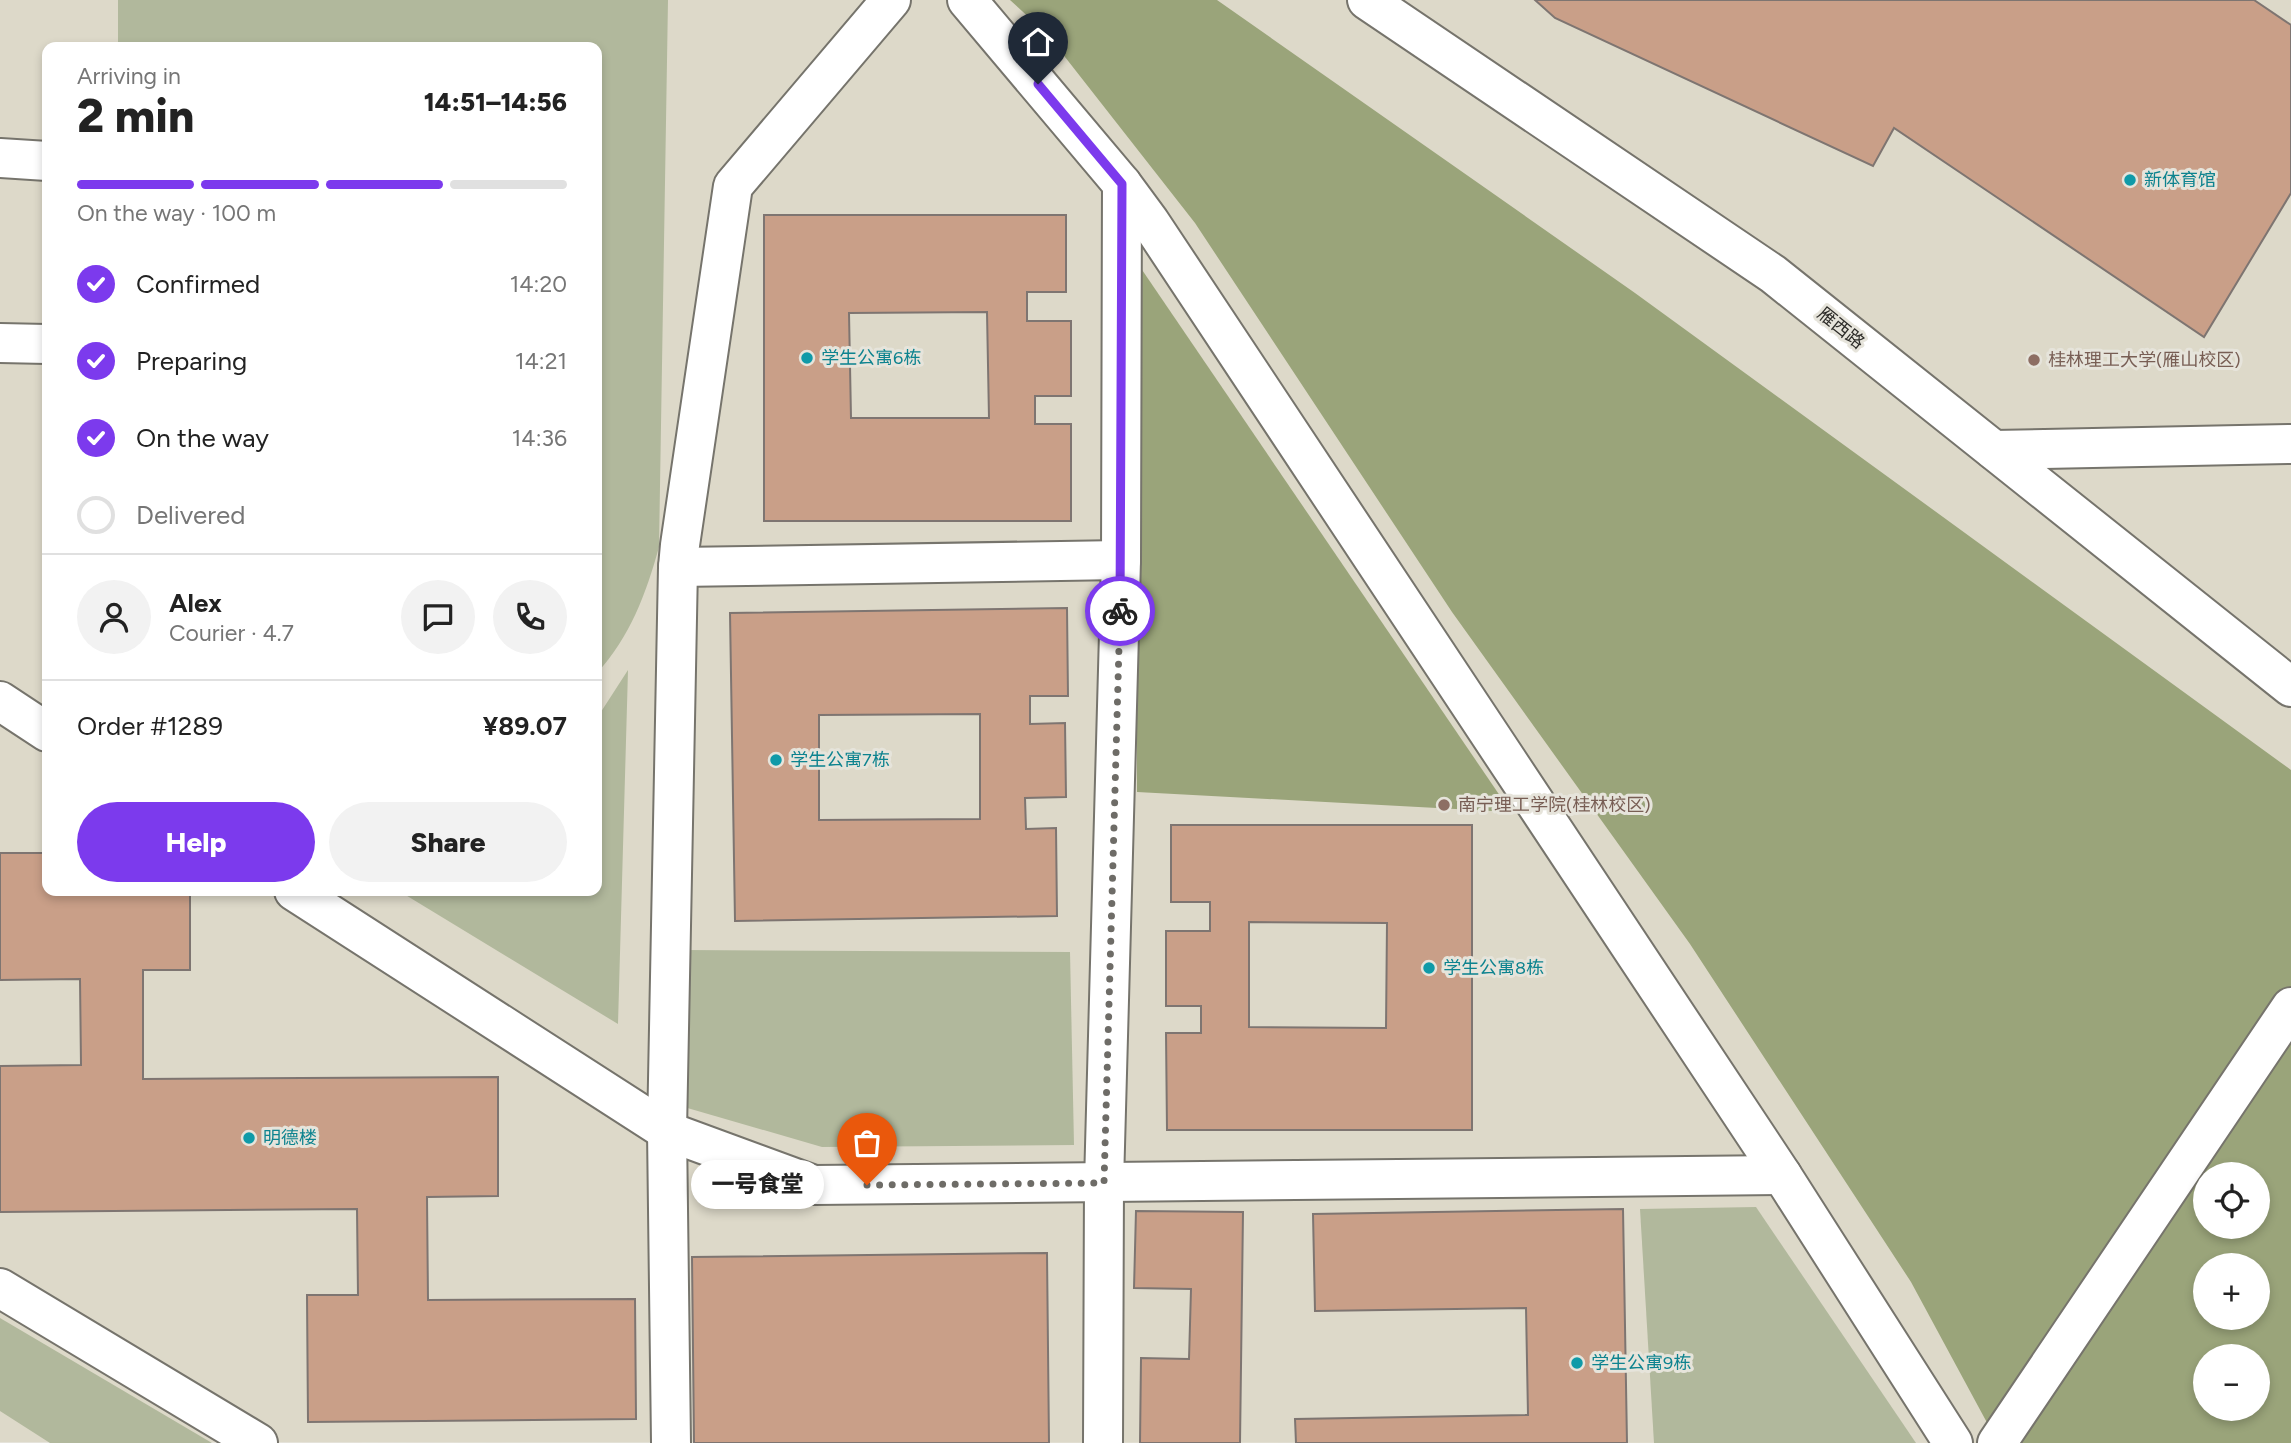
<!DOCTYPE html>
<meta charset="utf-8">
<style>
body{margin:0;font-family:Figtree,"Noto Sans SC",sans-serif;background:#f2f2f2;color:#222;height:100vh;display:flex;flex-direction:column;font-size:26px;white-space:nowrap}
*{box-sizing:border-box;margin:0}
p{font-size:23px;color:#767676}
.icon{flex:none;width:38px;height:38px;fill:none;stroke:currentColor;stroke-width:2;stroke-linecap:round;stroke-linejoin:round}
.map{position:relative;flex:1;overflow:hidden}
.drawer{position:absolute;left:42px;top:42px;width:560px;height:854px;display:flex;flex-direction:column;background:#fff;border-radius:14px;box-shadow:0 4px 10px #0003}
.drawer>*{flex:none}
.fabs{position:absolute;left:2193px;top:1162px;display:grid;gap:14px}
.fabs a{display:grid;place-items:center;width:77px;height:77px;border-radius:50%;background:#fff;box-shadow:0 4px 10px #0003;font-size:35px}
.pin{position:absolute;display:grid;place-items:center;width:60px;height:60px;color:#fff;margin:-72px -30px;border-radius:50% 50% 50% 0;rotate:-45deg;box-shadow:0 0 7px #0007}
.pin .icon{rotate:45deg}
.courier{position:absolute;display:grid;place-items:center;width:70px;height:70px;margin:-35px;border:5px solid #7c3aed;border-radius:50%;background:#fff;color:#222;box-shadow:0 2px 9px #0007}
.bubble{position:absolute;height:49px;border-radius:24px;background:#fff;box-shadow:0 4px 10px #0003;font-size:23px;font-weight:800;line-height:49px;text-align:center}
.summary em{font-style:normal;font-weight:800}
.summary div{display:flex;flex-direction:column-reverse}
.summary{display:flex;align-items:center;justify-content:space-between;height:119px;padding:0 35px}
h1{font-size:46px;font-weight:800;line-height:52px}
.bar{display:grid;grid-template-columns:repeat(4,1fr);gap:10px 7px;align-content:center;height:84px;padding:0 35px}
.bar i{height:9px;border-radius:5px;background:#e0e0e0}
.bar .on{background:#7c3aed}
.bar p{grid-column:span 4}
.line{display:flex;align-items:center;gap:18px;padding:0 35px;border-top:2px solid #e0e0e0}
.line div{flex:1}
.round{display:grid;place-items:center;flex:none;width:74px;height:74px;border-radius:37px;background:#f2f2f2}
ol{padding:0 35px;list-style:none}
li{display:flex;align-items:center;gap:21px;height:77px}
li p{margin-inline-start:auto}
li .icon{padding:7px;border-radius:50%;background:#7c3aed;color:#fff;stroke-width:4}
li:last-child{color:#767676}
li i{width:38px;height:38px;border:4px solid #e0e0e0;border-radius:50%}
.action{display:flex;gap:14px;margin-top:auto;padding:14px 35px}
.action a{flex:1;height:80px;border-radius:42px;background:#7c3aed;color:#fff;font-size:28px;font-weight:800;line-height:80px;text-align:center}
.action a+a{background:#f2f2f2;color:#222}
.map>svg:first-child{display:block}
.built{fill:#ddd9c9;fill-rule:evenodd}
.green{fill:#b1b89c}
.forest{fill:#9aa47a;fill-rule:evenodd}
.building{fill:#c99f88;stroke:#7e7571;stroke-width:2;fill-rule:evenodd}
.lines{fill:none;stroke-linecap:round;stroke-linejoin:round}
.minor-casing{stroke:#76746c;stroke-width:42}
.minor{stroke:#fff;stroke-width:38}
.done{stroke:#6e6c67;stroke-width:7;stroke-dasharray:0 12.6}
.route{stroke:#7c3aed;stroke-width:9}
.culture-dot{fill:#0f9aa8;stroke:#e6e4db;stroke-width:2.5}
.education-dot{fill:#8d6e63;stroke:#e6e4db;stroke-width:2.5}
.labels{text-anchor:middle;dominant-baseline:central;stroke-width:6;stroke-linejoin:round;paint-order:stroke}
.culture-label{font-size:18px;fill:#0d838f;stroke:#e6e4db;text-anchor:start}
.street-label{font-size:18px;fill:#2d2c29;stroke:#e6e4db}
.education-label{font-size:18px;fill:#785e54;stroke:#e6e4db;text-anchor:start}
</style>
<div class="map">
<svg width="2291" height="1443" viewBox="0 0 2291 1443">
<rect width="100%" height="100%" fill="#e6e4db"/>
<!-- built -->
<path class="built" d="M0,0H2291V1443L0,1442ZM47,47H597V891H47ZM2205,1174H2258V1227H2205ZM2205,1265H2258V1318H2205ZM2205,1356H2258V1409H2205Z"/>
<!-- green -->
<g class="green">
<path d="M118,0H668L659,547C646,594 630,637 597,673V556L601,547H597V47H118Z"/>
<path d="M628,670L618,1024L399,891H597V718Z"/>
<path d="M683,950L1070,952L1074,1145L822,1147L684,1107Z"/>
<path d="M1756,1207L1916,1443H1654L1640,1209Z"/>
<path d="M0,1318L212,1443H50L0,1411Z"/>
</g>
<!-- forest -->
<g class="forest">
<path d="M1010,0H1217L1635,293L2291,770V1443H1998L1911,1282L1690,944L1452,612L1195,223L1047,34ZM2205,1174H2258V1227H2205ZM2205,1265H2258V1318H2205ZM2205,1356H2258V1409H2205Z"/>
<path d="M1136,261L1511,812L1137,792Z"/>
</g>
<!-- building -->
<g class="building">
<path d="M1535,0H2254L2291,25V193L2204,337L1894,128L1873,166L1555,18Z"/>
<path d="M764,215H1066V292H1027V321H1071V396H1035V424H1071V521H764ZM987,312L989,418H851L849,313Z"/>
<path d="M1067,608L1068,696H1030V724L1065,723L1066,797L1025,798L1026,829L1056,828L1057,916L735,921L730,613ZM980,714V819L819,820V715Z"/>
<path d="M1171,825H1472V1130H1167L1166,1033H1201V1006H1166V931H1210V902H1171ZM1249,922L1387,923L1386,1028L1249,1027Z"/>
<path d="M0,853H47V891H190V970H143V1079L498,1077V1196L427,1197L428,1300L635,1299L636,1419L308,1422L307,1295H358L357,1209L0,1212V1066L81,1065L80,979L0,980Z"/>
<path d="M1623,1209L1627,1443H1296L1295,1419L1528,1415L1526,1308L1315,1311L1313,1214Z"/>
<path d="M1136,1211L1243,1212L1240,1443H1140L1141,1358L1189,1359L1191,1289L1134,1288Z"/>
<path d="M1047,1253L1049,1443H694L692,1257Z"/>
</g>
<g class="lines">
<defs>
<g id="minor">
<path d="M967,0L1122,184L1150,222L1782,1175L1953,1443"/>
<path d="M1367,0L1773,274L2291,687"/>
<path d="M0,158L47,161"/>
<path d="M0,343L47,344"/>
<path d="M1994,450L2291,444"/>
<path d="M678,567L1121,560"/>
<path d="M0,701L47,732"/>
<path d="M294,891L667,1131L814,1185L1782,1175"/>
<path d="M0,1288L258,1443"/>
<path d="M671,1443L667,1131L678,567L680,545L733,186L891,0"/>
<path d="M1103,1443L1104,1183L1121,560L1122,184"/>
<path d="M1997,1443L2291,1007"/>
</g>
</defs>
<!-- minor casing -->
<use href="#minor" class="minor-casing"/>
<!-- minor -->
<use href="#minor" class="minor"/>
</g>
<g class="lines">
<!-- done -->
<path class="done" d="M867,1185L1104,1183L1120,611"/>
<!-- route -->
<path class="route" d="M1038,84L1122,184L1120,611"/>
</g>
<!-- markers -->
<g class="culture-dot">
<circle cx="2130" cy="180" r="7"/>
<circle cx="807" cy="358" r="7"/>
<circle cx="776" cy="760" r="7"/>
<circle cx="1429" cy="968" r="7"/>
<circle cx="249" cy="1138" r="7"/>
<circle cx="1577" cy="1363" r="7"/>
</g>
<g class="education-dot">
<circle cx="2034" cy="360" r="7"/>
<circle cx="1444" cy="805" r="7"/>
</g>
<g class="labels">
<!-- culture labels -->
<g class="culture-label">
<text x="2144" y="180">新体育馆</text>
<text x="821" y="358">学生公寓6栋</text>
<text x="790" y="760">学生公寓7栋</text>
<text x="1443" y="968">学生公寓8栋</text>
<text x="263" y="1138">明德楼</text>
<text x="1591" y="1363">学生公寓9栋</text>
</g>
<!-- street labels -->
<g class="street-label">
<text transform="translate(1841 328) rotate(39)">雁西路</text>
</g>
<!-- education labels -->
<g class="education-label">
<text x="2048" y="360">桂林理工大学(雁山校区)</text>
<text x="1458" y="805">南宁理工学院(桂林校区)</text>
</g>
</g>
</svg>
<div class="fabs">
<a><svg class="icon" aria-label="locate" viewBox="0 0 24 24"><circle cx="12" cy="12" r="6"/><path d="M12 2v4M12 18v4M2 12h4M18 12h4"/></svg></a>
<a>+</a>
<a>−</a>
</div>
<div class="pin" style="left:867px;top:1185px;background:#ea580c"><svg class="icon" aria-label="bag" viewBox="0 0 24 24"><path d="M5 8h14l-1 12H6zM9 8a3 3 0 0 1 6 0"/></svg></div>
<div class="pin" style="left:1038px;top:84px;background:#1f2937"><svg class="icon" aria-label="home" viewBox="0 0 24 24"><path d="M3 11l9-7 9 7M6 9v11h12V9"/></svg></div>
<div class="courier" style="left:1120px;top:611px"><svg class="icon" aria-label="bike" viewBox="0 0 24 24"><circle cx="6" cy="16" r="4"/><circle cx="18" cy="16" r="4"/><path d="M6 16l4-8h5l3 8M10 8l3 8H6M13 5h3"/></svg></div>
<div class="bubble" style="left:691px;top:1160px;width:133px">一号食堂</div>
<section class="drawer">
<div class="summary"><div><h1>2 min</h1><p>Arriving in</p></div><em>14:51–14:56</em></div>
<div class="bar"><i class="on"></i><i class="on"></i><i class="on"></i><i></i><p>On the way · 100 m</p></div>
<ol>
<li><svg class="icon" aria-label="check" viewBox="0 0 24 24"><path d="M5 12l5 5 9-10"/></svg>Confirmed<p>14:20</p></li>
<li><svg class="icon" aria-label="check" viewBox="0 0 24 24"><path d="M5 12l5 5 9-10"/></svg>Preparing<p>14:21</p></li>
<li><svg class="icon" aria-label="check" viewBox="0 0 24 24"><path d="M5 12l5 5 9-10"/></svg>On the way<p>14:36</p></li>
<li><i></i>Delivered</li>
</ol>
<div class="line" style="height:126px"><a class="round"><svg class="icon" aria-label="person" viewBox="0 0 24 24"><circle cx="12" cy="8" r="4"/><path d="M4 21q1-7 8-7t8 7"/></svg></a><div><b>Alex</b><p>Courier · 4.7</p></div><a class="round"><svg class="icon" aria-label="chat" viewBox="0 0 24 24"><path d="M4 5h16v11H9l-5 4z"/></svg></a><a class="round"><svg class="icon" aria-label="phone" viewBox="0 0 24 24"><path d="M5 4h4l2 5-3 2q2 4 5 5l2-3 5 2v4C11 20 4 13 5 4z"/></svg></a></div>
<div class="line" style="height:91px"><div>Order #1289</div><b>¥89.07</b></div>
<div class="action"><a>Help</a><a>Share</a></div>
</section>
</div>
